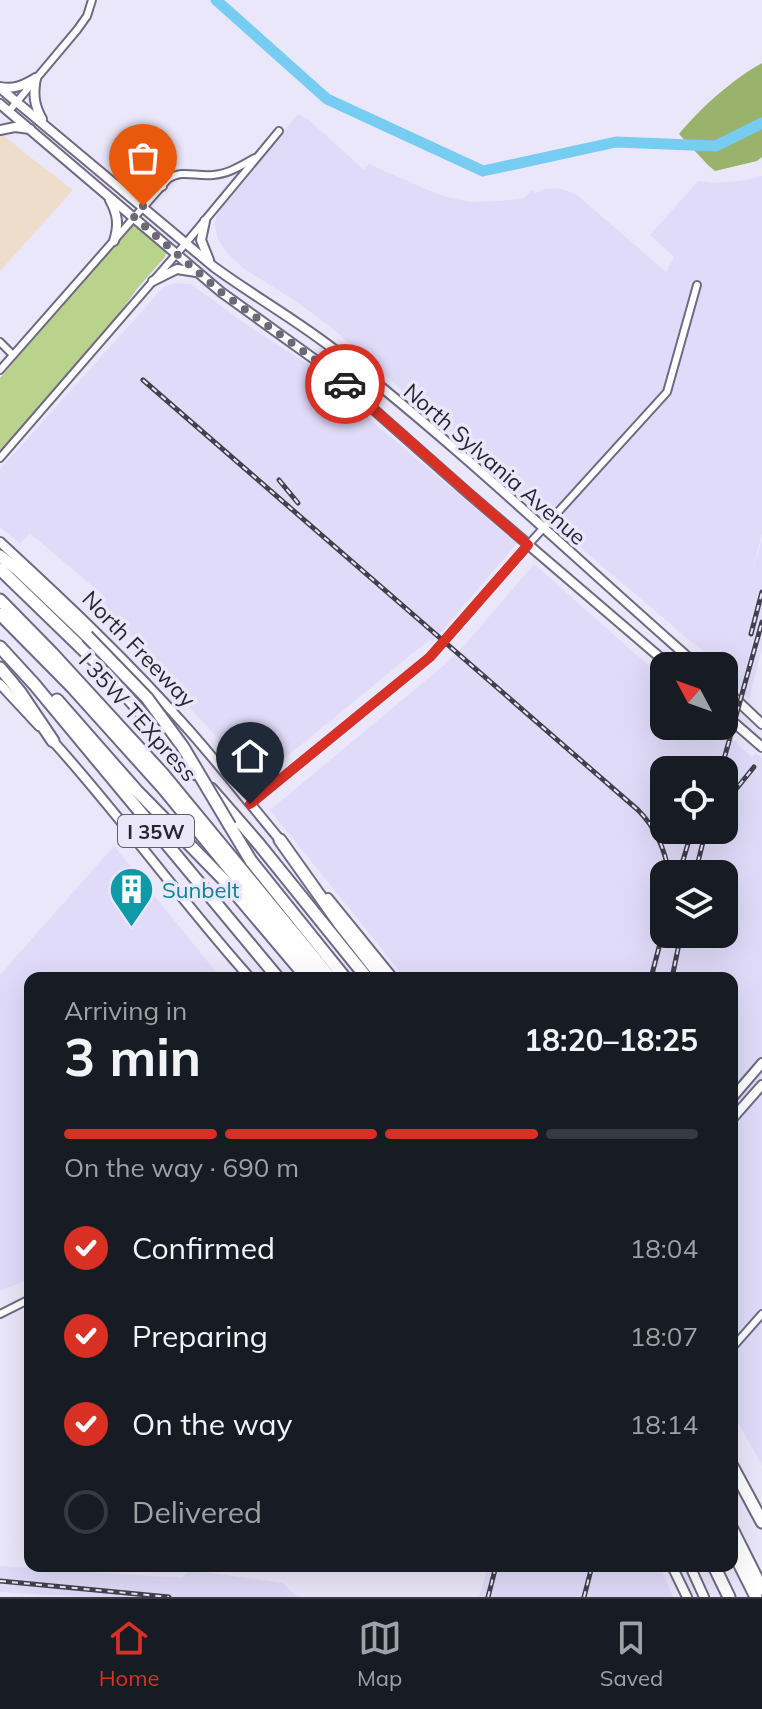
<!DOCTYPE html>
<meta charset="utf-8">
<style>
body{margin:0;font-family:Mulish,sans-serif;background:#20242c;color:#f1f3f6;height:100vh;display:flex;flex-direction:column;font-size:30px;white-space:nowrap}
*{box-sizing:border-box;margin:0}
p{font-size:26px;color:#9ea1a6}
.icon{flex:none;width:44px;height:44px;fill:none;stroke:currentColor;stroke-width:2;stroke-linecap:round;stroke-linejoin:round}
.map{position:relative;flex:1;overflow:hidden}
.sheet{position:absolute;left:24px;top:972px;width:714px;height:600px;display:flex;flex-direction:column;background:#171b24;border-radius:16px;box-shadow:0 8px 32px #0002}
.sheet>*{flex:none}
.needle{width:52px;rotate:311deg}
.controls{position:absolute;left:650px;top:652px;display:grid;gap:16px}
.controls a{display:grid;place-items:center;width:88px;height:88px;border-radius:16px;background:#171b24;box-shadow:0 8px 32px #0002;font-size:40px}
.pin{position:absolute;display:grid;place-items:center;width:68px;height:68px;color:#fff;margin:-82px -34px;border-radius:50% 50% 50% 0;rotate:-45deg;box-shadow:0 0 8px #0007}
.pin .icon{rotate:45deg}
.courier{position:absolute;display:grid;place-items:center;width:80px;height:80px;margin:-40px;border:6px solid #d93025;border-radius:50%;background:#fff;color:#222;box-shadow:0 2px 10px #0007}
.head em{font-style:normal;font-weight:700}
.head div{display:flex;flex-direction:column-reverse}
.head{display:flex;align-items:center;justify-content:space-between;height:136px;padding:0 40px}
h1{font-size:52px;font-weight:700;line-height:60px}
.bar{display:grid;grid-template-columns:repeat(4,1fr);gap:12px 8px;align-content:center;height:96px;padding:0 40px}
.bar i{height:10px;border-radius:6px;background:#363941}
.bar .on{background:#d93025}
.bar p{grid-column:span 4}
ol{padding:0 40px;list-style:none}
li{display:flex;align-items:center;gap:24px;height:88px}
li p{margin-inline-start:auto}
li .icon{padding:8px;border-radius:50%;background:#d93025;color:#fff;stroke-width:4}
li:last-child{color:#9ea1a6}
li i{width:44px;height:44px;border:4px solid #363941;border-radius:50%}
.menu{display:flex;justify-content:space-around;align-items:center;height:112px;border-top:2px solid #363941;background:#171b24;font-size:22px;color:#9ea1a6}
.menu a{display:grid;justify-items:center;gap:4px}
.menu .on{color:#d93025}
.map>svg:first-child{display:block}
.commercial{fill:#efddcc}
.built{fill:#e0dbf9;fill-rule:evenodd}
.green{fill:#b9d38c}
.forest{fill:#99b26c}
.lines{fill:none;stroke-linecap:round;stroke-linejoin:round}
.river{stroke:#76ccf1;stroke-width:11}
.street-casing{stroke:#6f6984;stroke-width:10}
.secondary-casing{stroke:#6f6984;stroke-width:12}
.highway-casing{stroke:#6f6984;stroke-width:15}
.street{stroke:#fff;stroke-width:6}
.secondary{stroke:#fff;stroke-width:8}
.highway{stroke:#fff;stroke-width:11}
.rail-casing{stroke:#43404d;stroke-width:5}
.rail{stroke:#ebe7fa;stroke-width:2;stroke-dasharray:6;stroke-linecap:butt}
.highway-bridge-casing{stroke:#6f6984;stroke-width:15;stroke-linecap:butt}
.highway-bridge{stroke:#fff;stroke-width:11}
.done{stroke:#6c6977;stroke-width:8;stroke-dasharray:0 14.4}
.route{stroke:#d93025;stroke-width:10}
.labels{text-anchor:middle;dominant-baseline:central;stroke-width:7;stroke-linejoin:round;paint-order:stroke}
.shield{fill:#ebe7fa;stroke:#625f6d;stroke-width:2}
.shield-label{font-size:20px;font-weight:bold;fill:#282531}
.street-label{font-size:22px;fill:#282531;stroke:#ebe7fa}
.culture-label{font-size:22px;fill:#0d838f;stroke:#ebe7fa;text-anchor:start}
</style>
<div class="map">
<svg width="762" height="1597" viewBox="0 0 762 1597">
<rect width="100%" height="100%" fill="#ebe7fa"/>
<!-- commercial -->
<path class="commercial" d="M0,132L26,154L73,190L0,271Z"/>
<!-- built -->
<g class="built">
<path d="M298,114L308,119L364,170L369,164L432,192L450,198L471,202L499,201L519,199L525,197L531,190L535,193L545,189L556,188L568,191L577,195L666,272L674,257L650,235L698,181L714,183L747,180L762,176V534L752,572L762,540V648L749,699L724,677L731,651L720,656L712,657L688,639L533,507L332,328L298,303L243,268L228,254L218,240L215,225L218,209Z"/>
<path d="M175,283L191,284L254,330L316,369L381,429L517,543L433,642L429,640L280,762L267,769L248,768L228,749L184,702L185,695L164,671L98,602L103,595L30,533L20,544L0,527V469L164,287Z"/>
<path d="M534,564L664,679V726H718L752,757L756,753L762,758V1465L732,1412V978H405L270,810L443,666L463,647ZM664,770H724V830H664ZM664,874H724V934H664Z"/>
<path d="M114,846L221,978H30V1279L0,1291V975Z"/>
<path d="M0,1566L182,1578L189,1570L282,1583L298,1597H89L0,1592Z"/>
<path d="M488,1566H660L673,1597H479Z"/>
</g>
<!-- green -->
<path class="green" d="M132,225H134L166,252L165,257L136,290L113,323L0,452V378Z"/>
<!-- forest -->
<path class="forest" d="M762,63V157L757,161L715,171L708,165L679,134C700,108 733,79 762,63Z"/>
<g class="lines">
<!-- river -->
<path class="river" d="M216,0L327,99L483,171L616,142L716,146L762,123"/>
<defs>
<g id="street">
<path d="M9,111L77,30L87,16L92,0"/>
<path d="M0,342L13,355"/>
<path d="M0,370L168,179C182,169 196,177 213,175C229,174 242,165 255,158"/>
<path d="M0,458L186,243L279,131"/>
<path d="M250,804L430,657L528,545L667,392L697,285"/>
<path d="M0,1314L30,1299"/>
<path d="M732,1348L762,1314"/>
</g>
<g id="secondary">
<path d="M36,78C33,94 34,105 42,119"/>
<path d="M0,87C14,90 24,85 36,78"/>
<path d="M0,88L214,267C255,297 300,322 340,354C464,451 579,562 698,666"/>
<path d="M0,104L221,292L328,369L468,493L670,666"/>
<path d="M0,130L15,127L30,129"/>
<path d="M124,191H145L162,186"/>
<path d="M110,200C118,215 119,225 114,241"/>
<path d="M205,221L201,240L209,260"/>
<path d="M153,281L177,269L196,272"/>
<path d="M0,542C65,602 129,662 187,728C220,765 250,804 281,841"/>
<path d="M0,684L39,726"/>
<path d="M724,688L762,724"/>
<path d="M724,714L762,747"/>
<path d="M51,739C121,816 181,901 250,978"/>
<path d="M328,898L393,978"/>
<path d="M732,1098L762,1063"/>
<path d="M732,1119L762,1085"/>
<path d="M672,1566L687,1597"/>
<path d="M690,1566L704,1597"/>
</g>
<g id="highway">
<path d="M0,556L18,570L87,636"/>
<path d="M0,569L97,663L196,774"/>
<path d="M0,600L52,653L163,774L331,978"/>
<path d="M0,614L73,688L163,788L319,978"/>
<path d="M0,647L34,684L278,978"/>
<path d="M0,668L20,692L53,741"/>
<path d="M57,700L136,790L225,881L307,978"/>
<path d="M211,789L258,843L367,978"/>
<path d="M230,826L251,861L345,978"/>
<path d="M280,840L339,923L382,978"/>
<path d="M732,1466L762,1522"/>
<path d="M732,1529L762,1589"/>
<path d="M732,1549L756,1597"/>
<path d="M714,1566L729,1597"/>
</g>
</defs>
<!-- street casing -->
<use href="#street" class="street-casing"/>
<!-- secondary casing -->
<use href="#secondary" class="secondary-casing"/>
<!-- highway casing -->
<use href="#highway" class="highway-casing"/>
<!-- street -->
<use href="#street" class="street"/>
<!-- secondary -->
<use href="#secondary" class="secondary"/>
<!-- highway -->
<use href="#highway" class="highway"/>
<defs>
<g id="rail">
<path d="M143,380L638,810C656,828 665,849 669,874"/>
<path d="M279,480L298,503"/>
<path d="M751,634L762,592"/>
<path d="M721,770L762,622"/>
<path d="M724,804L754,767"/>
<path d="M679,874L692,830"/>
<path d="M695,874L706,830"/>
<path d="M651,978L664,928"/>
<path d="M672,978L681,934"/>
<path d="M0,1581L169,1597"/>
<path d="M488,1597L496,1566"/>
<path d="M584,1597L592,1566"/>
</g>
</defs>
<!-- rail casing -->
<use href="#rail" class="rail-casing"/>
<!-- rail -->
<use href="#rail" class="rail"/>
<defs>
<path id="highway-bridge" d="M87,636L147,698L183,747L230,826"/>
</defs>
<!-- highway-bridge casing -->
<use href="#highway-bridge" class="highway-bridge-casing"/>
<!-- highway-bridge -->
<use href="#highway-bridge" class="highway-bridge"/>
</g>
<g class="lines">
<!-- done -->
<path class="done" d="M143,206L134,217L221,292L328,369L345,384"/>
<!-- route -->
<path class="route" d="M250,804L430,657L528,545L345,384"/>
</g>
<!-- icons -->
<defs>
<symbol id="building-pin" viewBox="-11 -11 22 30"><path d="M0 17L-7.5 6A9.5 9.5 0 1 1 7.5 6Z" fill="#0f9aa8" stroke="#ebe7fa"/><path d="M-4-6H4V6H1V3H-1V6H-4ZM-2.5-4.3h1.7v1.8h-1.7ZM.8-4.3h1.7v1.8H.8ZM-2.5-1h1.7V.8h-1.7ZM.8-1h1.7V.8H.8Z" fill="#fff"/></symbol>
</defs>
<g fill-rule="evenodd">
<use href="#building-pin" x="106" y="864" width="51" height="69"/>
</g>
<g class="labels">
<!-- shield labels -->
<rect class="shield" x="118" y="815" width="76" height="32" rx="6"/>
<g class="shield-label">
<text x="156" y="831">I 35W</text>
</g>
<!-- street labels -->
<g class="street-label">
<text transform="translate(495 464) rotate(41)">North Sylvania Avenue</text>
<text transform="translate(139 649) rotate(46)">North Freeway</text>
<text transform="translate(138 717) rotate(48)">I 35W TEXpress</text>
</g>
<!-- culture labels -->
<g class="culture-label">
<text x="162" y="890">Sunbelt</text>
</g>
</g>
</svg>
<div class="controls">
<a><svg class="needle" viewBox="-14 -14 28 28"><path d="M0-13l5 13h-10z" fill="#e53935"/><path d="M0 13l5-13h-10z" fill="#9ea1a6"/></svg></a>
<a><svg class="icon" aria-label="locate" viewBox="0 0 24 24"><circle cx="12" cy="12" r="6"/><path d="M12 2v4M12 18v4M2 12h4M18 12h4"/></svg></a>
<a><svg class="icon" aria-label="layers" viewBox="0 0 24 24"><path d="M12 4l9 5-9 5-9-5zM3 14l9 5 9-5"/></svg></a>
</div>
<div class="pin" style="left:143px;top:206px;background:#ea580c"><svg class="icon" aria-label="bag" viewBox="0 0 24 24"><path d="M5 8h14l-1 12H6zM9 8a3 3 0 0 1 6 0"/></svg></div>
<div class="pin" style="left:250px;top:804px;background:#1f2937"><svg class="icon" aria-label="home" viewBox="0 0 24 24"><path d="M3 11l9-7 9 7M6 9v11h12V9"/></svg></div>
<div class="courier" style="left:345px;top:384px"><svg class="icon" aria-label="car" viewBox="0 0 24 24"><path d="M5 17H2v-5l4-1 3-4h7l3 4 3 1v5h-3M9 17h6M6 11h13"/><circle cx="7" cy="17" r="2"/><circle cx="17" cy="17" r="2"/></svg></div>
<section class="sheet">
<div class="head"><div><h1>3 min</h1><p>Arriving in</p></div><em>18:20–18:25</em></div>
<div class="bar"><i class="on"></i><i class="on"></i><i class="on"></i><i></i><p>On the way · 690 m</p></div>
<ol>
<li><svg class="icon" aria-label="check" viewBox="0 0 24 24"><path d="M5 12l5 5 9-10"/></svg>Confirmed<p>18:04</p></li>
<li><svg class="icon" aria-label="check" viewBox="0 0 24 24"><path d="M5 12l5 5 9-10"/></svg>Preparing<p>18:07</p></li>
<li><svg class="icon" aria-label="check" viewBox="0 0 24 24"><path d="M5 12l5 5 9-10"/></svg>On the way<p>18:14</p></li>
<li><i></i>Delivered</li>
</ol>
</section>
</div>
<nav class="menu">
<a class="on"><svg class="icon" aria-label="home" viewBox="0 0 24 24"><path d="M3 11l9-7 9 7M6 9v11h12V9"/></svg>Home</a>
<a><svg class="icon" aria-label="map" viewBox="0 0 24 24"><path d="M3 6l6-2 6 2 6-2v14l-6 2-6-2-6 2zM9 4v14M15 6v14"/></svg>Map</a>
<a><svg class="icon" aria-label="saved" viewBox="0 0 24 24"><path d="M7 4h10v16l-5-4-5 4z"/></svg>Saved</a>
</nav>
